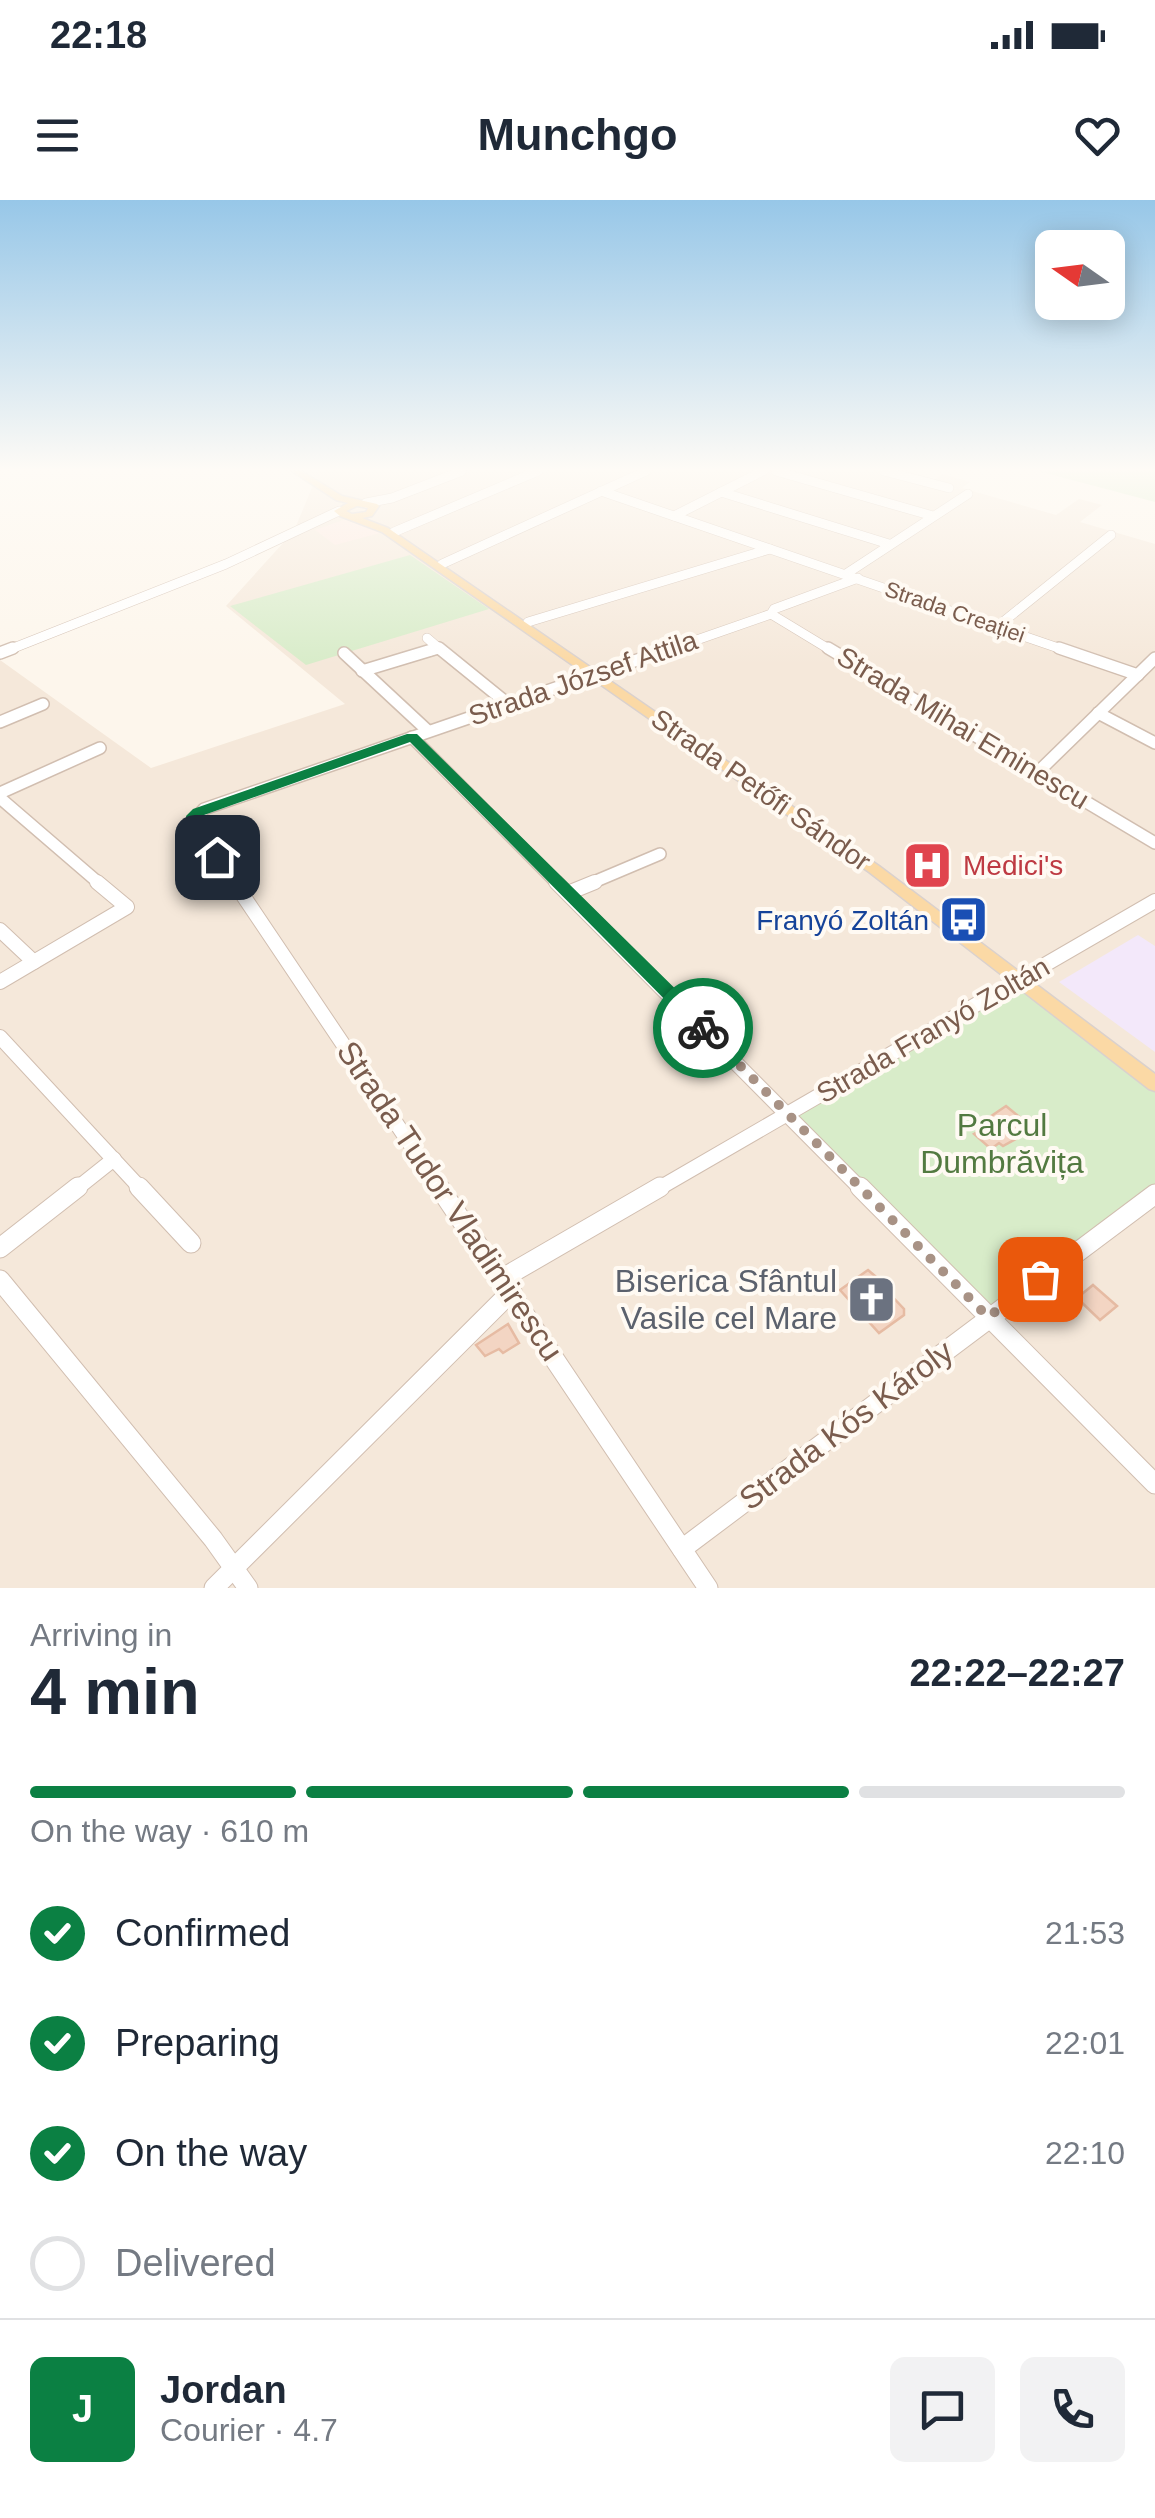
<!DOCTYPE html>
<meta charset="utf-8">
<style>
body{margin:0;font-family:Helvetica,sans-serif;background:#f2f2f3;color:#1f2937;height:100vh;display:flex;flex-direction:column;font-size:38px;white-space:nowrap}
*{box-sizing:border-box;margin:0}
p{font-size:32px;color:#747a83}
.icon{flex:none;width:55px;height:55px;fill:none;stroke:currentColor;stroke-width:2;stroke-linecap:round;stroke-linejoin:round}
.map{position:relative;height:1388px;overflow:hidden}
.sheet{display:flex;flex-direction:column;background:#fff;flex:1}
.sheet>*{flex:none}
.needle{width:65px;rotate:284deg}
.buttons{position:absolute;left:1035px;top:30px;display:grid;gap:20px}
.buttons a{display:grid;place-items:center;width:90px;height:90px;border-radius:15px;background:#fff;box-shadow:0 5px 25px #0003;font-size:50px}
.pin{position:absolute;display:grid;place-items:center;width:85px;height:85px;color:#fff;margin:-42px;border-radius:20px;box-shadow:0 5px 15px #0006}
.courier{position:absolute;display:grid;place-items:center;width:100px;height:100px;margin:-50px;border:8px solid #0b8043;border-radius:50%;background:#fff;color:#222;box-shadow:0 2px 12px #0007}
.summary em{font-style:normal;font-weight:600}
.summary div{display:flex;flex-direction:column-reverse}
.summary{display:flex;align-items:center;justify-content:space-between;height:170px;padding:0 30px}
h1{font-size:65px;font-weight:600;line-height:75px}
.bar{display:grid;grid-template-columns:repeat(4,1fr);gap:15px 10px;align-content:center;height:120px;padding:0 30px}
.bar i{height:12px;border-radius:8px;background:#e0e1e3}
.bar .selected{background:#0b8043}
.bar p{grid-column:span 4}
.line{display:flex;align-items:center;gap:25px;padding:0 30px;border-top:2px solid #e0e1e3}
.line div{flex:1}
.round{display:grid;place-items:center;flex:none;width:105px;height:105px;border-radius:15px;background:#f2f2f3}
ol{padding:0 30px;list-style:none}
li{display:flex;align-items:center;gap:30px;height:110px}
li p{margin-inline-start:auto}
li .icon{padding:10px;border-radius:50%;background:#0b8043;color:#fff;stroke-width:4}
li:last-child{color:#747a83}
li i{width:55px;height:55px;border:5px solid #e0e1e3;border-radius:50%}
.status{display:flex;justify-content:space-between;align-items:center;height:70px;padding:0 50px;background:#fff;direction:ltr}
.status svg{height:28px;fill:currentColor}
header{display:flex;justify-content:space-between;align-items:center;height:130px;padding:0 30px;background:#fff;font-size:45px;font-weight:600}
.map>svg:first-child{display:block}
.residential{fill:#f5e8da}
.commercial{fill:#fde8e0}
.education{fill:#f3e8fa}
.green{fill:#d8ecc9}
.building{fill:#f3d5c3;stroke:#e6bba3;stroke-width:2.5}
.lines{fill:none;stroke-linecap:round;stroke-linejoin:round}
.minor-far3-casing{stroke:#d1beb0;stroke-width:10}
.minor-far2-casing{stroke:#d1beb0;stroke-width:14}
.minor-far1-casing{stroke:#d1beb0;stroke-width:16}
.minor-casing{stroke:#d1beb0;stroke-width:21}
.major-casing{stroke:#dad1cd;stroke-width:3}
.minor-far3{stroke:#fff;stroke-width:9}
.minor-far2{stroke:#fff;stroke-width:11}
.minor-far1{stroke:#fff;stroke-width:14}
.minor{stroke:#fff;stroke-width:19}
.major{fill:#fbd9a5;fill-rule:evenodd}
.route{fill:#0b8043}
.done{stroke:#a89285;stroke-width:10;stroke-dasharray:0 18}
.labels{text-anchor:middle;dominant-baseline:central;stroke-width:8;stroke-linejoin:round;paint-order:stroke}
.far-street-label{font-size:22px;fill:#7a5c4d;stroke:#fffaf3}
.street-label{font-size:28px;fill:#7a5c4d;stroke:#fffaf3}
.health-label{font-size:28px;fill:#be3a42;stroke:#fffaf3;text-anchor:start}
.transit-label{font-size:28px;fill:#164399;stroke:#fffaf3;text-anchor:end}
.near-park-label{font-size:32px;fill:#537a41;stroke:#fffaf3}
.near-street-label{font-size:32px;fill:#7a5c4d;stroke:#fffaf3}
.near-worship-label{font-size:32px;fill:#5b616d;stroke:#fffaf3;text-anchor:end}
</style>
<div class="status"><b>22:18</b><svg viewBox="0 0 49 12"><path d="M0 12V9h3v3zM5 12V6h3v6zM10 12V3h3v9zM15 12V0h3v12zM26 1h20v11H26zM47 4h2v5h-2z"/></svg></div>
<header><svg class="icon" aria-label="menu" viewBox="0 0 24 24"><path d="M4 6h16M4 12h16M4 18h16"/></svg>Munchgo<svg class="icon" aria-label="heart" viewBox="0 0 24 24"><path d="M12 20l-8-8c-3-5 5-10 8-4 3-6 11-1 8 4z"/></svg></header>
<div class="map">
<svg width="1155" height="1388" viewBox="0 0 1155 1388">
<rect width="100%" height="100%" fill="#fdf6ec"/>
<!-- residential -->
<path class="residential" d="M306,271H895L933,281L942,274L970,282L962,288L1056,315L1079,299L1102,305L1080,322L1155,344V1388H0V460L151,568L345,504L226,406L294,331L316,278Z"/>
<!-- commercial -->
<path class="commercial" d="M346,319H359L380,333L335,345L315,330Z"/>
<!-- education -->
<path class="education" d="M1138,735L1155,746V852L1059,782Z"/>
<!-- green -->
<g class="green">
<path d="M1038,271H1155V302Z"/>
<path d="M410,355L489,409L306,465L230,406Z"/>
<path d="M1020,789L1155,888V986L988,1117L790,914Z"/>
</g>
<!-- building -->
<g class="building">
<path d="M1006,906L1034,929L1003,946L999,943L991,949L974,934L982,929L978,925Z"/>
<path d="M868,1070L889,1088L886,1090L904,1109V1115L879,1133L840,1090Z"/>
<path d="M1093,1085L1117,1106L1100,1120L1077,1098Z"/>
<path d="M508,1124L519,1143L503,1153L499,1149L485,1156L476,1145Z"/>
</g>
<g class="lines">
<defs>
<g id="minor-far3">
<path d="M776,271L933,316"/>
<path d="M884,271L949,288"/>
<path d="M601,291L1067,451"/>
<path d="M721,292L889,344"/>
<path d="M366,303L392,298L462,271"/>
<path d="M674,316L763,271"/>
<path d="M394,332L538,271"/>
<path d="M442,364L646,271"/>
<path d="M846,374L968,294"/>
<path d="M771,414L832,451"/>
<path d="M528,422L770,349"/>
<path d="M998,426L1111,335"/>
<path d="M427,438L442,451"/>
<path d="M6,451L226,364L339,311"/>
<path d="M430,451L438,448"/>
<path d="M665,451L771,414L774,409L858,378"/>
</g>
<g id="minor-far2">
<path d="M439,448L508,504"/>
<path d="M828,448L1155,643"/>
<path d="M1059,448L1138,475"/>
<path d="M0,453L13,448"/>
<path d="M344,453L428,531"/>
<path d="M362,471L438,448"/>
<path d="M1098,513L1155,543"/>
<path d="M0,522L43,504"/>
<path d="M412,537L558,684"/>
<path d="M1038,572L1155,458"/>
<path d="M0,593L100,548"/>
<path d="M0,598L100,684"/>
<path d="M235,684L193,621L204,609L672,448"/>
<path d="M589,684L660,654"/>
</g>
<g id="minor-far1">
<path d="M234,682L441,990"/>
<path d="M556,682L862,990"/>
<path d="M568,693L595,682"/>
<path d="M0,730L34,762"/>
<path d="M0,782L127,707L97,682"/>
<path d="M0,837L142,990"/>
<path d="M75,990L114,959"/>
<path d="M656,990L1155,701"/>
</g>
<g id="minor">
<path d="M139,987L191,1043"/>
<path d="M439,987L708,1388"/>
<path d="M860,987L1155,1284"/>
<path d="M0,1048L78,987"/>
<path d="M503,1078L660,987"/>
<path d="M0,1080L213,1339L248,1388"/>
<path d="M682,1349L1155,994"/>
<path d="M214,1388L512,1091"/>
</g>
<path id="major" d="M292,271H301L342,296L377,304L379,306L372,316L362,318L388,328L879,666L1155,874V891L1149,889L869,672L382,332L340,316L334,311L348,303L336,300ZM357,306L368,308L366,312L352,314L346,311Z"/>
</defs>
<!-- minor-far3 casing -->
<use href="#minor-far3" class="minor-far3-casing"/>
<!-- minor-far2 casing -->
<use href="#minor-far2" class="minor-far2-casing"/>
<!-- minor-far1 casing -->
<use href="#minor-far1" class="minor-far1-casing"/>
<!-- minor casing -->
<use href="#minor" class="minor-casing"/>
<!-- major casing -->
<use href="#major" class="major-casing"/>
<!-- minor-far3 -->
<use href="#minor-far3" class="minor-far3"/>
<!-- minor-far2 -->
<use href="#minor-far2" class="minor-far2"/>
<!-- minor-far1 -->
<use href="#minor-far1" class="minor-far1"/>
<!-- minor -->
<use href="#minor" class="minor"/>
<!-- major -->
<use href="#major" class="major"/>
</g>
<!-- sky -->
<linearGradient id="sky" x2="0" y2="1"><stop stop-color="#97c7e8"/><stop offset="0.58" stop-color="#fefbf6"/><stop offset="1" stop-color="#fefbf6" stop-opacity="0"/></linearGradient>
<rect width="1155" height="465" fill="url(#sky)"/>
<!-- route -->
<path class="route" d="M407,534H417L710,823V832H697L410,542L204,615L202,625L225,657L222,661H211L187,625L186,616L193,609Z"/>
<g class="lines">
<!-- done -->
<path class="done" d="M703,828L988,1117L1040,1079"/>
</g>
<!-- icons -->
<defs>
<symbol id="hospital-square" viewBox="-11 -11 22 22"><rect x="-9" y="-9" width="18" height="18" rx="4" fill="#e0444e" stroke="#fffaf3"/><path d="M-5-5h3v3.5h4V-5h3V5h-3V1.5h-4V5h-3Z" fill="#fff"/></symbol>
<symbol id="bus-square" viewBox="-11 -11 22 22"><rect x="-9" y="-9" width="18" height="18" rx="4" fill="#1a4fb4" stroke="#fffaf3"/><path d="M-5-6H5V4H4V6H2V4H-2V6H-4V4H-5ZM-3.5-4V0h7V-4ZM-3.5 1.2v1.5H-2V1.2ZM2 1.2v1.5H3.5V1.2Z" fill="#fff"/></symbol>
<symbol id="church-square" viewBox="-11 -11 22 22"><rect x="-9" y="-9" width="18" height="18" rx="4" fill="#6b7280" stroke="#fffaf3"/><path d="M-1.2-6h2.4v3.5h3.3v2.4h-3.3V6h-2.4V-.1h-3.3v-2.4h3.3Z" fill="#fff"/></symbol>
</defs>
<g fill-rule="evenodd">
<use href="#hospital-square" x="900" y="638" width="55" height="55"/>
<use href="#bus-square" x="936" y="692" width="55" height="55"/>
<use href="#church-square" x="844" y="1072" width="55" height="55"/>
</g>
<g class="labels">
<!-- far-street labels -->
<g class="far-street-label">
<text transform="translate(955 412) rotate(19)">Strada Creației</text>
</g>
<!-- street labels -->
<g class="street-label">
<text transform="translate(583 478) rotate(-19)">Strada József Attila</text>
<text transform="translate(963 528) rotate(31)">Strada Mihai Eminescu</text>
<text transform="translate(761 590) rotate(35)">Strada Petőfi Sándor</text>
<text transform="translate(933 830) rotate(-30)">Strada Franyó Zoltán</text>
</g>
<!-- health labels -->
<g class="health-label">
<text x="963" y="665">Medici's</text>
</g>
<!-- transit labels -->
<g class="transit-label">
<text x="929" y="720">Franyó Zoltán</text>
</g>
<!-- near-park labels -->
<g class="near-park-label">
<text x="1002" y="925">Parcul<tspan x="1002" dy="37">Dumbrăvița</tspan></text>
</g>
<!-- near-street labels -->
<g class="near-street-label">
<text transform="translate(450 1001) rotate(56)">Strada Tudor Vladimirescu</text>
<text transform="translate(846 1225) rotate(-37)">Strada Kós Károly</text>
</g>
<!-- near-worship labels -->
<g class="near-worship-label">
<text x="837" y="1081">Biserica Sfântul<tspan x="837" dy="37">Vasile cel Mare</tspan></text>
</g>
</g>
</svg>
<div class="buttons">
<a><svg class="needle" viewBox="-14 -14 28 28"><path d="M0-13l5 13h-10z" fill="#e53935"/><path d="M0 13l5-13h-10z" fill="#747a83"/></svg></a>
</div>
<div class="pin" style="left:1040px;top:1079px;background:#ea580c"><svg class="icon" aria-label="bag" viewBox="0 0 24 24"><path d="M5 8h14l-1 12H6zM9 8a3 3 0 0 1 6 0"/></svg></div>
<div class="pin" style="left:217px;top:657px;background:#1f2937"><svg class="icon" aria-label="home" viewBox="0 0 24 24"><path d="M3 11l9-7 9 7M6 9v11h12V9"/></svg></div>
<div class="courier" style="left:703px;top:828px"><svg class="icon" aria-label="bike" viewBox="0 0 24 24"><circle cx="6" cy="16" r="4"/><circle cx="18" cy="16" r="4"/><path d="M6 16l4-8h5l3 8M10 8l3 8H6M13 5h3"/></svg></div>
</div>
<section class="sheet">
<div class="summary"><div><h1>4 min</h1><p>Arriving in</p></div><em>22:22–22:27</em></div>
<div class="bar"><i class="selected"></i><i class="selected"></i><i class="selected"></i><i></i><p>On the way · 610 m</p></div>
<ol>
<li><svg class="icon" aria-label="check" viewBox="0 0 24 24"><path d="M5 12l5 5 9-10"/></svg>Confirmed<p>21:53</p></li>
<li><svg class="icon" aria-label="check" viewBox="0 0 24 24"><path d="M5 12l5 5 9-10"/></svg>Preparing<p>22:01</p></li>
<li><svg class="icon" aria-label="check" viewBox="0 0 24 24"><path d="M5 12l5 5 9-10"/></svg>On the way<p>22:10</p></li>
<li><i></i>Delivered</li>
</ol>
<div class="line" style="height:180px"><b class="round" style="background:#0b8043;color:#fff">J</b><div><b>Jordan</b><p>Courier · 4.7</p></div><a class="round"><svg class="icon" aria-label="chat" viewBox="0 0 24 24"><path d="M4 5h16v11H9l-5 4z"/></svg></a><a class="round"><svg class="icon" aria-label="phone" viewBox="0 0 24 24"><path d="M5 4h4l2 5-3 2q2 4 5 5l2-3 5 2v4C11 20 4 13 5 4z"/></svg></a></div>
</section>
